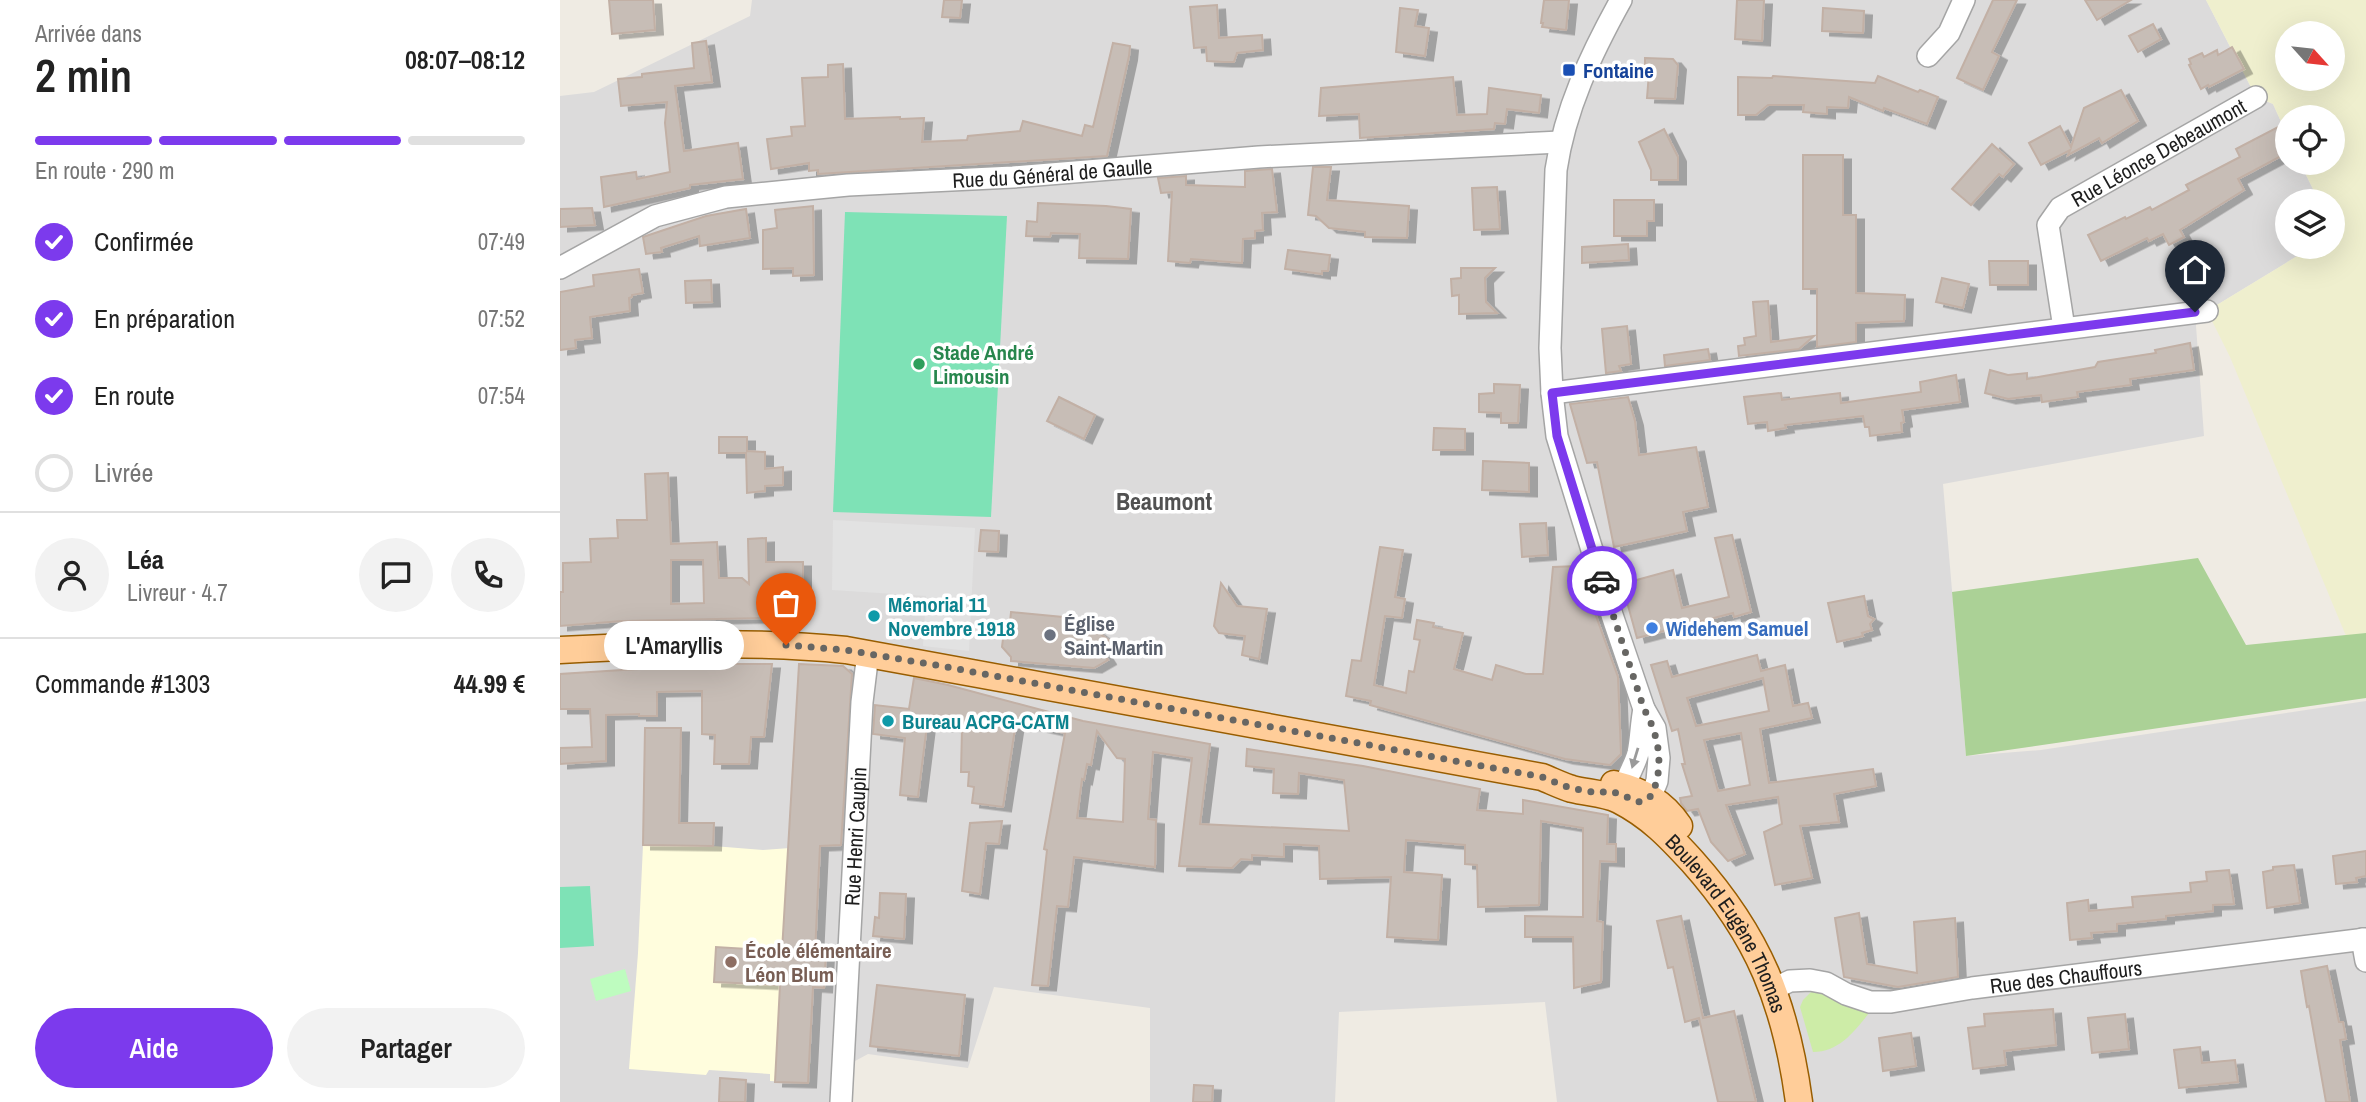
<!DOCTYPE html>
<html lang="fr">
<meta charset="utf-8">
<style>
body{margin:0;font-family:"Archivo Narrow",sans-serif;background:#f2f2f2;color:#222;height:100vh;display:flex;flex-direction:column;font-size:26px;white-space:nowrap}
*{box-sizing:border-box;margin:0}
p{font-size:23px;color:#767676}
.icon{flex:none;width:38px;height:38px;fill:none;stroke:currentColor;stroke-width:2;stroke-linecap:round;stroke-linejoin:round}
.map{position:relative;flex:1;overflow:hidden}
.side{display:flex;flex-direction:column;background:#fff;width:560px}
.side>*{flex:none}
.needle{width:46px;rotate:117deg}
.controls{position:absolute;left:1715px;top:21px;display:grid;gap:14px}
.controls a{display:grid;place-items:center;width:70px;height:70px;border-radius:50%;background:#fff;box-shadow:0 7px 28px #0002;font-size:35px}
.pin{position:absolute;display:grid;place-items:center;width:60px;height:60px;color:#fff;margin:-72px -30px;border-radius:50% 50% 50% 0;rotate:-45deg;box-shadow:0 0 7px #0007}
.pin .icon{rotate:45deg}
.courier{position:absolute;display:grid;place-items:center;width:70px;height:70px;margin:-35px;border:5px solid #7c3aed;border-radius:50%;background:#fff;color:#222;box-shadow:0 2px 9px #0007}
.bubble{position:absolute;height:49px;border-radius:24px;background:#fff;box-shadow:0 7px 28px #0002;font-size:23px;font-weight:600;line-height:49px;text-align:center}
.overview em{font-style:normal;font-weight:600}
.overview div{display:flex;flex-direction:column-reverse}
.overview{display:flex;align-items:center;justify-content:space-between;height:119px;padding:0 35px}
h1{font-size:46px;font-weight:600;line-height:52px}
.bar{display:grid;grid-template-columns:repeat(4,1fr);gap:10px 7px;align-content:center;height:84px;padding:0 35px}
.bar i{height:9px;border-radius:5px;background:#e0e0e0}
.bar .selected{background:#7c3aed}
.bar p{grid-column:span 4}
.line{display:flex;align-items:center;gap:18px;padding:0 35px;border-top:2px solid #e0e0e0}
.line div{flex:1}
.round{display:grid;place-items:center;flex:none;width:74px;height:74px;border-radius:37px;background:#f2f2f2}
ol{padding:0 35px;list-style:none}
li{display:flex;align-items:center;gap:21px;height:77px}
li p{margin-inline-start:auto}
li .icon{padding:7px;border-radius:50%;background:#7c3aed;color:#fff;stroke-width:4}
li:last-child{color:#767676}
li i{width:38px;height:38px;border:4px solid #e0e0e0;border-radius:50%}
.primary-button{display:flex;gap:14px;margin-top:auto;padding:14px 35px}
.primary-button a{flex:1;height:80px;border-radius:42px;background:#7c3aed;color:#fff;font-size:28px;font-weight:600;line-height:80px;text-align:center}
.primary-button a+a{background:#f2f2f2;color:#222}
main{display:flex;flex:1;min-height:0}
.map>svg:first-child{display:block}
.residential{fill:#dcdbdb}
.education{fill:#fffddd}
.farmland{fill:#efefce;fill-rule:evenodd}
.grass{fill:#cdeca7}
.forest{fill:#abd196}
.park{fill:#befcbf}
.pitch{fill:#7ee2b6}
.parking{fill:#e2e2e2}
.building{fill:#c7bdb6;stroke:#c2b0a5;stroke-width:2;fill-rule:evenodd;filter:url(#shadow)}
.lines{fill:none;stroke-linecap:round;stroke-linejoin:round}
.minor-casing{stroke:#a5a5a5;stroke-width:24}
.major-casing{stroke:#985d00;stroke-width:29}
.minor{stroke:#fff;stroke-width:21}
.major{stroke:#ffcd99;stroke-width:26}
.oneway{fill:#9a9a9a}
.done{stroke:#676663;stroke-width:7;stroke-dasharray:0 12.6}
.route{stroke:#7c3aed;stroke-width:9}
.transit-dot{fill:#1a4fb4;stroke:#fff;stroke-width:2.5}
.leisure-dot{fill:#2e9e5b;stroke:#fff;stroke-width:2.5}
.culture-dot{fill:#0f9aa8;stroke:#fff;stroke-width:2.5}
.shop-dot{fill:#3f7fe0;stroke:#fff;stroke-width:2.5}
.worship-dot{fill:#6b7280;stroke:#fff;stroke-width:2.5}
.education-dot{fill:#8d6e63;stroke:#fff;stroke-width:2.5}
.labels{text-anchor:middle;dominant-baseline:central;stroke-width:7;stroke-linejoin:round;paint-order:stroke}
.transit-label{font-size:21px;font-weight:bold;fill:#164399;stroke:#fff;text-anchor:start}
.street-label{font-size:21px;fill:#1e1e1e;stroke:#fff}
.leisure-label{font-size:21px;font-weight:bold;fill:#27864d;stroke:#fff;text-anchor:start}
.culture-label{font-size:21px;font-weight:bold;fill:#0d838f;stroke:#fff;text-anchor:start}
.worship-label{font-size:21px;font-weight:bold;fill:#5b616d;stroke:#fff;text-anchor:start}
.shop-label{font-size:21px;font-weight:bold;fill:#366cbe;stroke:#fff;text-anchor:start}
.education-label{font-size:21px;font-weight:bold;fill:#785e54;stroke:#fff;text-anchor:start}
.quarter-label{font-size:24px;font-weight:bold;fill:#515151;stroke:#fff}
</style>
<main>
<section class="side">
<div class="overview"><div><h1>2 min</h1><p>Arrivée dans</p></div><em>08:07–08:12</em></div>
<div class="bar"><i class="selected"></i><i class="selected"></i><i class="selected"></i><i></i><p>En route · 290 m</p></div>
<ol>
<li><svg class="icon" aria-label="check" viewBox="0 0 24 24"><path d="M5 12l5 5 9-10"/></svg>Confirmée<p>07:49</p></li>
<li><svg class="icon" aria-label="check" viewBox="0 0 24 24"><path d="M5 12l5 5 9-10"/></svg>En préparation<p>07:52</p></li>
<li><svg class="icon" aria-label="check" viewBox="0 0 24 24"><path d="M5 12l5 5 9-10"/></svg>En route<p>07:54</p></li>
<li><i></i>Livrée</li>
</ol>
<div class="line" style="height:126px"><a class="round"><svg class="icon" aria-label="person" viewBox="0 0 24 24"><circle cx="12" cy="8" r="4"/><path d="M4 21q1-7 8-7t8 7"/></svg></a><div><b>Léa</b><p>Livreur · 4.7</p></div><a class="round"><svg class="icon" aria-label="chat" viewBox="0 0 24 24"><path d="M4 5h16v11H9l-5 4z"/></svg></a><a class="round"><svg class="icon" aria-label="phone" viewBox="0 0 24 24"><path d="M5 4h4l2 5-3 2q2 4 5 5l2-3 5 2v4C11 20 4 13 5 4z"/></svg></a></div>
<div class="line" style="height:91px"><div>Commande #1303</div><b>44.99 €</b></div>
<div class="primary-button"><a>Aide</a><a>Partager</a></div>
</section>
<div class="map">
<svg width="1806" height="1102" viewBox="0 0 1806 1102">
<defs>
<filter id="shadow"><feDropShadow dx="8" dy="4.5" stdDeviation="0" flood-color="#0004"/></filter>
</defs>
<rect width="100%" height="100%" fill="#efebe3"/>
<!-- residential -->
<path class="residential" d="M192,0H1646L1696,97L1713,104L1727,135V163H1740L1759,201H1727V247H1752L1647,311L1635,312L1644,436L1383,484L1406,756L1481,750L1806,701V1102H997L985,1002L779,1012L775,1102H590V1008L434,987L408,1068L308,1054L284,1067L281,1102H0V96L34,92L190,16Z"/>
<!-- education -->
<path class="education" d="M83,845L153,846L203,850L257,846L253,857H260L255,952L266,953L253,987L248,1083L210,1081V1074L149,1070L146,1075L69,1069L78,953Z"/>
<!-- farmland -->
<path class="farmland" d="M1646,0H1806V633L1786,636L1670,357L1647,311L1752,247H1773V201H1759L1740,163H1773V117H1727V135L1713,104L1696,97ZM1727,33H1773V79H1727Z"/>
<!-- grass -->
<path class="grass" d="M1252,991C1273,992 1288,1008 1309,1013C1294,1032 1279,1052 1253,1052L1240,1007L1243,1000Z"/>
<!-- forest -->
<path class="forest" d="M1638,558L1686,645L1806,633V698L1406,756L1392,592Z"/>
<!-- park -->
<path class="park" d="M65,969L71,991L36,1001L30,979Z"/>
<!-- pitch -->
<g class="pitch">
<path d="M285,212L447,216L431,517L273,512Z"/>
<path d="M30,886L34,946L0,948V887Z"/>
</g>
<!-- parking -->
<path class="parking" d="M273,520L415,528L409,651L363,646L366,596L272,590Z"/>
<!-- building -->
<g class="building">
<path d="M49,0H93L95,30L52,34Z"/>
<path d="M384,0H402L400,18L382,17Z"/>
<path d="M984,0H1009L1006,30L982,27L983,23H981Z"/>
<path d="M1177,0H1204L1202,41L1175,39Z"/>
<path d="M1433,0H1457L1432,52L1439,56L1423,90L1397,78Z"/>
<path d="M1525,0H1571L1537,20Z"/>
<path d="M657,5L659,38L702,35L703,50L677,53L674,62H664L647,61L646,47L634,48L630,7Z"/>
<path d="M840,8L858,10L855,26L869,28L865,56L836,52Z"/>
<path d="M1263,8L1304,11L1303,33L1262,31Z"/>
<path d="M1593,24L1601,39L1578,52L1569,36Z"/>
<path d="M146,41L152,82L115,86L124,151L178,143L183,179L130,185V188L44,207L41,177L76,172L77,179L110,172L105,123L107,102L61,106L58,79L82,77V74L134,68L132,43Z"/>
<path d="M553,43L570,46L569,56L547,156L258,174V170L249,171V163L211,169L207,139L232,136L231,127L245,126L242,78L268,77V65L283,64L285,119L340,117V119L364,118L362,142L407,140L408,136L460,131L463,121L522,136L525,125L533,127Z"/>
<path d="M1672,47L1684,69L1649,87L1648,85L1641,89L1629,65L1631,64L1629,59L1642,53L1644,57L1657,50L1658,55Z"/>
<path d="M1085,58L1113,59L1118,65L1115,99L1087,98L1089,73H1085Z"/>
<path d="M1213,76L1315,83L1318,76L1358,92L1360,90L1378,97L1367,124L1324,108L1323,111L1289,97L1288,108L1267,107V114L1243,112L1244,105H1208L1196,115H1178V77L1212,78Z"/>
<path d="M893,77L897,115L927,114L929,88L981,95L979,113L947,109L945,124L935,123L934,129L800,138L799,114L759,116L761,88Z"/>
<path d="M1561,90L1578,121L1542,143L1539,138L1508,155L1510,150L1481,165L1469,143L1500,126L1511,147L1524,108Z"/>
<path d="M1718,127L1727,145V153L1678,179L1684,190L1620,230L1624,237L1609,245L1603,234L1589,241L1587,238L1541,261L1528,235L1565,217L1566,219L1590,207L1592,210L1629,190L1626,185L1680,157L1676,149Z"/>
<path d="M1104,129L1118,157V180H1091V170L1079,142Z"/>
<path d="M1432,144L1454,164L1443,177L1439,174L1411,205L1392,189Z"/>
<path d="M1243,155H1283V215H1296V293L1345,295L1344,321L1296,323V342L1257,347V289H1243Z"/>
<path d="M753,167H771L767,200L849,206L847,238L805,237V232L769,228L756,216L748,215Z"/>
<path d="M712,169L717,212L702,213L703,230L695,231V238L683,239L682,263L631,259L630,263L608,261L612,192L601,193L598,178L626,176V185L685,187V171Z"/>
<path d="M937,187L940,229L914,230L912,188Z"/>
<path d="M1054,200H1094V221H1087V236H1054Z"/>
<path d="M478,203L546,206L571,209L568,259L519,258L520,234L491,233L490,237L466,236L467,221L477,222Z"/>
<path d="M253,206L254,275L233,276V268L203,269V230L217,228L215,210Z"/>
<path d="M32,208L35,225L0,227V209Z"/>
<path d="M186,209L190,238L140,246L139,236L101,248L102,252L86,254L83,237L146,216Z"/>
<path d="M1068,244L1069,260L1022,263V247Z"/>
<path d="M728,250L770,255L768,271H762V274L725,269Z"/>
<path d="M1429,261H1468V285H1430Z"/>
<path d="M901,268H935L925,278L926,302L937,313L899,314V295L892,296L891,279L901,278Z"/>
<path d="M79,269L83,293L72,295V297L69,298L70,311L30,317L32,338L15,340L16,348L0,350V292L34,286L33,275Z"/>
<path d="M1382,278L1409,284L1403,308L1376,302Z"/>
<path d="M151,280L152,302L126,303L125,281Z"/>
<path d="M1208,301L1211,342L1254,336L1239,349L1179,356L1178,346L1185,345L1184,338L1196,336L1193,302Z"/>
<path d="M1067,326L1071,364L1059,366L1061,371L1046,373L1042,329Z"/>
<path d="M1630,343L1634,370L1570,379L1571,385L1517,392L1518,397L1482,402L1481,395L1448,399L1425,393L1430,370L1448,375L1467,373V379L1535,367L1538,362L1596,353L1595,350Z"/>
<path d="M1148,349L1150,360L1105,366L1104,355Z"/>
<path d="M1396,375L1400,402L1342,410L1344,422L1341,423L1342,432L1310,436L1309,427H1305L1303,416L1225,425L1226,428L1208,431L1207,422L1188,424L1184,397L1221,393L1222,400L1280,393L1281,403L1361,392L1360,382Z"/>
<path d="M934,384L960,385L958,423H941V413L919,412V394L934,393Z"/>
<path d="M499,397L535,415L524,439L487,421Z"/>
<path d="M1068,397L1075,421L1079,455L1136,447L1148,507L1123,512L1127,531L1054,547L1037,462L1027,463L1010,404Z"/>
<path d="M874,428L905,429V450H873Z"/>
<path d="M159,437H187V451L205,452V469L223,467V485L205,486V491L187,493L186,453H159Z"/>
<path d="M923,461L969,463V492L922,490Z"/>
<path d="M108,473L111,544L157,542L159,578H182L189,584L188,539L206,538V562H243V601L206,602L207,618L62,621L0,626V592H3V563L31,562L30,539L58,538L57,520H87L85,474ZM111,560H143L144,603L111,604Z"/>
<path d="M986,523L988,555L962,557L960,524Z"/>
<path d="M421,530L439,531L438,552L419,551Z"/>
<path d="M1172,535L1191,612L1174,617L1173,613L1077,638L1062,584L1113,570L1122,608L1169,597L1155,538Z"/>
<path d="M820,547L843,550L835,597L845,599L842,618L825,616L814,685L846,693L849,671L854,672L860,640L854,639L857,620L874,623L873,627L903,633L894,669L932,680L936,665L966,674H983L993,567L1018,566L1058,677L1061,754L1050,765L1005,759L810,705L811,701L786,696L792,660L801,661Z"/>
<path d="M661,583L677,606L707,609L699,659L682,655L685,636L659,633L654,626Z"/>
<path d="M1304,596L1308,616L1314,619L1310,624L1312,630L1302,633L1303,636L1277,642L1268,603Z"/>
<path d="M451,612L534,620V629L551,642L541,649L548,660L534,668L451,661V657L442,647L443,639L449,633Z"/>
<path d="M1197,655L1201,671L1225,665L1233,706L1248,703L1252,718L1200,729L1209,783L1313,769L1316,786L1274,794L1279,822L1240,826L1252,878L1215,885L1204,832L1222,824L1218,797L1166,805L1185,854L1168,861L1151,842L1138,809L1127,811L1121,803L1120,798L1132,796L1122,764H1125L1118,729L1112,731L1091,665L1107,661L1112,677ZM1203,678L1209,711L1136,726L1127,698ZM1181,733L1190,785L1158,791L1144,740Z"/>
<path d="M157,664H212L204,737H191L189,764H154L155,735L142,734V691L97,692V716H79V714L46,715V761L0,764V748L32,747L30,709H0V674Z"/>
<path d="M239,664L283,666L292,674L281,845L260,846L255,953H266L264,988L253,987L248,1083L215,1082L220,985L154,982L156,947L222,951Z"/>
<path d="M354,678L388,685L523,721L650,744L640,824L789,831L784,780L739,773L738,794L713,793L714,769L686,766L687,749L803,766L920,789L917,810L963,814V800L1048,815L1047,844H1056V862L1040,861L1037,921L1043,922L1041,982L1014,988L1013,937H965V916L1023,917V828L981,821L979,905L918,907L917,865L905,864V845L846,840L844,872L882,875L878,940L827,937L831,877L760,879L759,846L724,844V857L692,855V860L681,859L672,868L619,866L632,758L593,752L588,819L596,820L595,867L514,857L508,907L497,906L488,986L472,985L487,850L484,849L505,733L456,722L443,807L412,803L414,787L408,786L409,772H401L402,728L367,725L358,797L340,795L345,738L313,734L315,705L349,709ZM537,731L557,758L565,759L563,822L517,818L522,779L524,780L527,764L531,765Z"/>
<path d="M85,728H121L119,823H154L153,846L83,845Z"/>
<path d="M442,821L439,844L426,843L420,894L402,891L410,823Z"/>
<path d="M1806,851V876L1796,878L1797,882L1776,884L1773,856Z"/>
<path d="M1734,865L1740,903L1707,908L1703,872L1713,870V867Z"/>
<path d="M1669,870L1674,904L1653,905V911L1606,916V919L1557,924V931L1531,933L1532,938L1510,940L1507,903L1528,900L1529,911L1573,907L1572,897L1631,892L1630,883L1647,881L1646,872Z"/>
<path d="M320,893L346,894L344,939L313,936L315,917L319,918Z"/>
<path d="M1299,913L1307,964L1357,973L1354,922L1395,918L1398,977L1338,987L1284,977L1275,918Z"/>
<path d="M1121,916L1143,1018L1174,1011L1196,1102H1158L1139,1018L1125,1022L1113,967L1108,968L1097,921Z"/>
<path d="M1767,966L1779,1022H1783L1786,1039L1780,1040L1790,1102H1766L1749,1006L1747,1007L1741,971Z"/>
<path d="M317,985L405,995L399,1056L310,1046Z"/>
<path d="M1493,1009L1496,1045L1444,1051L1446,1065L1413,1069L1408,1028L1425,1026L1424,1014Z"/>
<path d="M1565,1014L1569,1049L1532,1053L1528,1018Z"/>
<path d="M1351,1033L1356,1066L1323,1071L1319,1038Z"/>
<path d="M1640,1047L1642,1063L1675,1060L1678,1082L1619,1088L1614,1050Z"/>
<path d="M160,1078L186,1080L185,1102H159Z"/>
<path d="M634,1085L653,1086L652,1102H633Z"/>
</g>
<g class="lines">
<defs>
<g id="minor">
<path d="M1061,0C1031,54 1005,109 996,170L990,348L992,393L997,436L1052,615L1084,709L1095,728L1099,758L1097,781L1091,796L1079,802L1076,800"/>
<path d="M1368,56L1389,33L1404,0"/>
<path id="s1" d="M0,268L95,216L166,197L288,185L453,177L699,157L1000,142"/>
<path id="s2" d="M1504,328L1488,225L1500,208L1696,97"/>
<path d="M992,393L1647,311"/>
<path d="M1066,796C1063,779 1074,769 1078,753C1081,739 1081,723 1084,709"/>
<path d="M1802,939L1806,961"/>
<path id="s3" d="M1213,989L1230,981L1250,980L1266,983L1286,994L1310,1002H1331L1412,988L1806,939"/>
<path id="s4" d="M281,1102L302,702L308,653"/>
</g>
<g id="major">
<path id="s5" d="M0,650C95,645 190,640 286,650L982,777C992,781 1002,786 1012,789C1028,793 1044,793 1059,800C1090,816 1109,836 1132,861C1199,936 1226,1004 1239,1102"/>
<path d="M1054,784C1082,791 1103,802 1119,826"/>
</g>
</defs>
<!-- minor casing -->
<use href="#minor" class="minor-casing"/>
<!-- major casing -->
<use href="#major" class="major-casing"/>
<!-- minor -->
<use href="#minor" class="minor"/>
<!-- major -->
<use href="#major" class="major"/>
</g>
<!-- one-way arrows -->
<defs><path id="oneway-solid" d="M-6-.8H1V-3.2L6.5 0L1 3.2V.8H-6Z" transform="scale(1.75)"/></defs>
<use class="oneway" href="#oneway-solid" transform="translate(1075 758) rotate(107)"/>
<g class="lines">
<!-- done -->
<path class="done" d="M226,645L286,650L381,666L982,777L1010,788L1037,793L1051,791L1080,802L1091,796C1105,768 1099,735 1084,709L1042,581"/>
<!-- route -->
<path class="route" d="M1042,581L997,436L992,393L1635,312"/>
</g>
<!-- markers -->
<rect class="transit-dot" x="1002" y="63" width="14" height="14" rx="3.5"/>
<circle class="leisure-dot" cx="359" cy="364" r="7"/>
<g class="culture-dot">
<circle cx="314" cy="616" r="7"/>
<circle cx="328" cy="721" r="7"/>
</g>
<circle class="shop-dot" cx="1092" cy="628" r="7"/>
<circle class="worship-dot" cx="490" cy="635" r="7"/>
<circle class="education-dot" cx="171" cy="962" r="7"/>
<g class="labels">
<!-- transit labels -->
<g class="transit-label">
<text x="1023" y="70">Fontaine</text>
</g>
<!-- street labels -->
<g class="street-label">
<text stroke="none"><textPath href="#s2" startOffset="238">Rue Léonce Debeaumont</textPath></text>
<text stroke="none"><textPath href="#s1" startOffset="509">Rue du Général de Gaulle</textPath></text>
<text stroke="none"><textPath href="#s4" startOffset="266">Rue Henri Caupin</textPath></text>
<text stroke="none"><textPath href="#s5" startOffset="1242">Boulevard Eugène Thomas</textPath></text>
<text stroke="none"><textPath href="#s3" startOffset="301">Rue des Chauffours</textPath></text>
</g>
<!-- leisure labels -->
<g class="leisure-label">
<text x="373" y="352">Stade André<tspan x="373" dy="24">Limousin</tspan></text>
</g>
<!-- culture labels -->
<g class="culture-label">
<text x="328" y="604">Mémorial 11<tspan x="328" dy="24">Novembre 1918</tspan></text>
<text x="342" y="721">Bureau ACPG-CATM</text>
</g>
<!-- worship labels -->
<g class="worship-label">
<text x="504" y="623">Église<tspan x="504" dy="24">Saint-Martin</tspan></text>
</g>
<!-- shop labels -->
<g class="shop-label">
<text x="1106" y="628">Widehem Samuel</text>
</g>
<!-- education labels -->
<g class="education-label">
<text x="185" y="950">École élémentaire<tspan x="185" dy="24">Léon Blum</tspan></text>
</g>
<!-- quarter labels -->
<g class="quarter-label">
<text x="604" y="501">Beaumont</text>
</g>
</g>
</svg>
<div class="controls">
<a><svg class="needle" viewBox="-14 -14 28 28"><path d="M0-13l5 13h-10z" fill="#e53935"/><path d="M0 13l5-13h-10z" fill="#767676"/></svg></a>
<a><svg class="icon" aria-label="locate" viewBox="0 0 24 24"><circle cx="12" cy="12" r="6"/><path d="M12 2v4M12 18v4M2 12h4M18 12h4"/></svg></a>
<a><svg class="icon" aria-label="layers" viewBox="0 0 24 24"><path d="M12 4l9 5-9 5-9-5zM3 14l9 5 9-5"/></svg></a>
</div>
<div class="pin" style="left:226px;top:645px;background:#ea580c"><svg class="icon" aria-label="bag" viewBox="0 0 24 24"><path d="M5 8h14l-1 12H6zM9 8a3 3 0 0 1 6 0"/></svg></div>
<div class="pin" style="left:1635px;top:312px;background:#1f2937"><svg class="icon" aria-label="home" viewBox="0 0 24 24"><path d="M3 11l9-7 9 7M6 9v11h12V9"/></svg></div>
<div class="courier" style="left:1042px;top:581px"><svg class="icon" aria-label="car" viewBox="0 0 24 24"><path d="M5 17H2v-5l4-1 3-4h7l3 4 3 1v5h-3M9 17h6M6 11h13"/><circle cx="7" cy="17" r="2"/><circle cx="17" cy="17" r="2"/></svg></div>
<div class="bubble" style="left:44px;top:621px;width:140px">L'Amaryllis</div>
</div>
</main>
